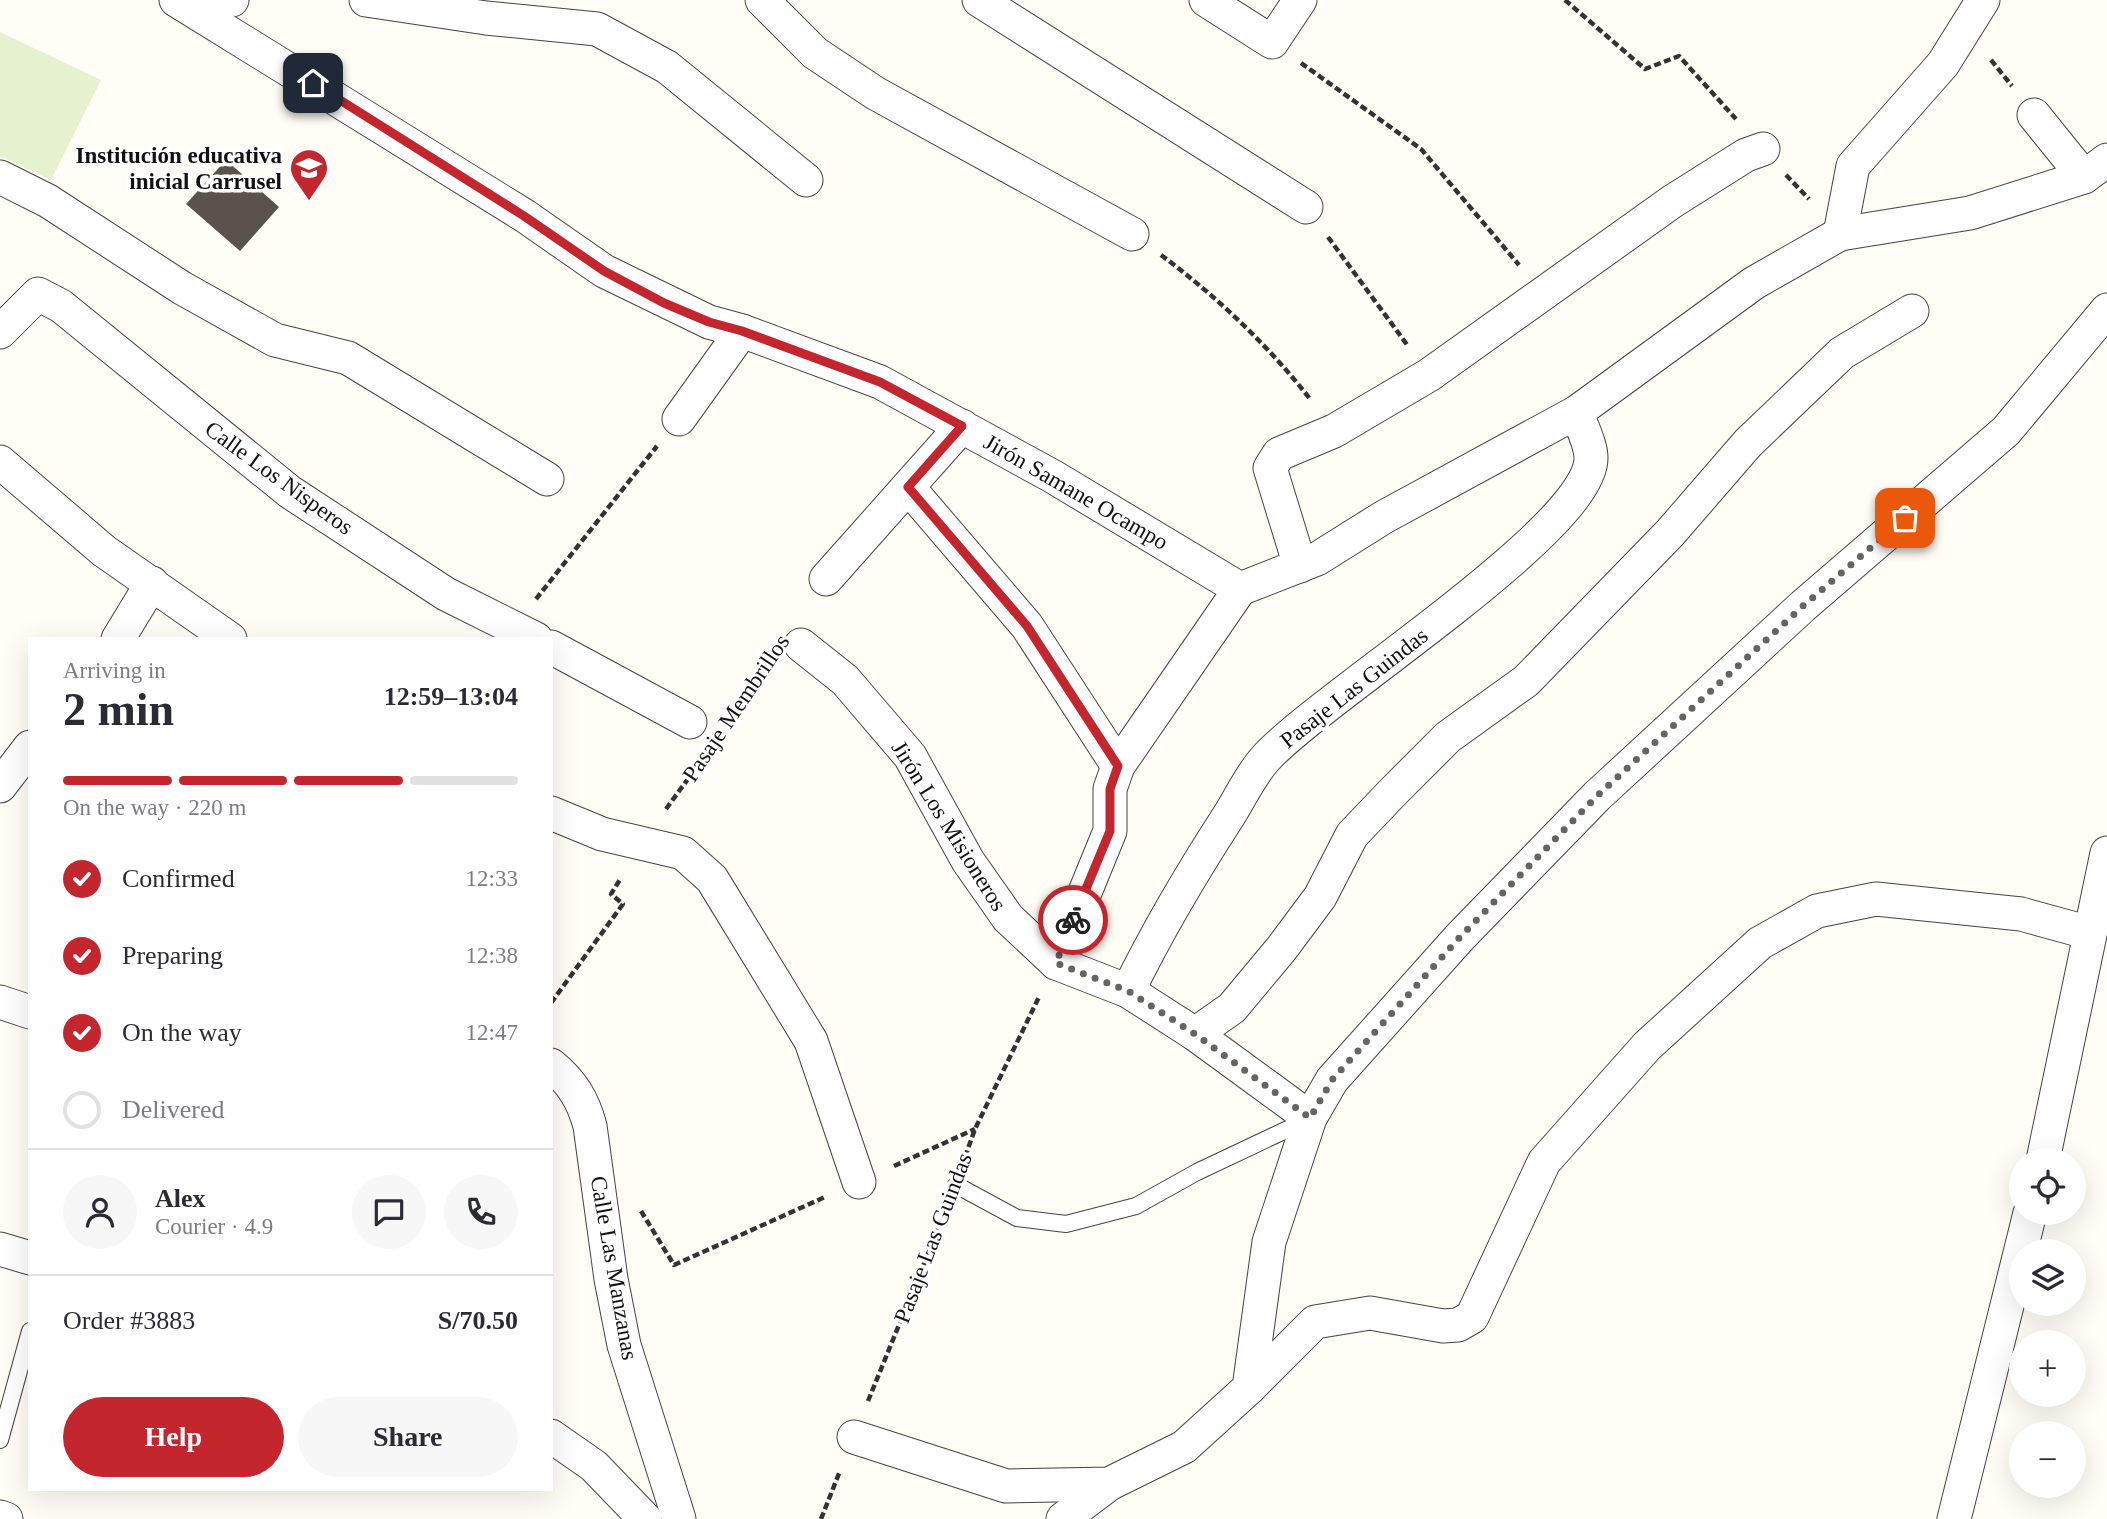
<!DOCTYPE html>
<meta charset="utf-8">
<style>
body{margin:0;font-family:"Times New Roman",serif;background:#f7f7f7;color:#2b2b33;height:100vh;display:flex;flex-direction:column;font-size:26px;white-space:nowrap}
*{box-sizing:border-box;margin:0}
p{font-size:23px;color:#7c7c81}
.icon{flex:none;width:38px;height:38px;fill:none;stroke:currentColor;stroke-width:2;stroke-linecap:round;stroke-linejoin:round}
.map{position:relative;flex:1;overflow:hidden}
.sheet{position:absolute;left:28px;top:637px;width:525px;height:854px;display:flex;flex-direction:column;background:#fff;border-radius:0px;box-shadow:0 7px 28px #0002}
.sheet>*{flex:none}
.controls{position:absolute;left:2009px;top:1148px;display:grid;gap:14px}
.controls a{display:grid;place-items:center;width:77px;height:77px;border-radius:50%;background:#fff;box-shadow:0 7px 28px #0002;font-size:35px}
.pin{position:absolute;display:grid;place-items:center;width:60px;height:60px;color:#fff;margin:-30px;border-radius:14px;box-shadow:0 4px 10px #0006}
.courier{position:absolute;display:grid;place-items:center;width:70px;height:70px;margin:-35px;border:5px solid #c4262e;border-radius:50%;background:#fff;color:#222;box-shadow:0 2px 9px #0007}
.headline em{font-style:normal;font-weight:800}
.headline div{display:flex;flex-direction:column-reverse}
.headline{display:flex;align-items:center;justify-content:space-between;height:119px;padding:0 35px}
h1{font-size:46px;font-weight:800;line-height:52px}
.bar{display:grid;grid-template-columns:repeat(4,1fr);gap:10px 7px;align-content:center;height:84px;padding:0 35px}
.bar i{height:9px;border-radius:5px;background:#e1e1e2}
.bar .active{background:#c4262e}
.bar p{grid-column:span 4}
.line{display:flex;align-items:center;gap:18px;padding:0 35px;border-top:2px solid #e1e1e2}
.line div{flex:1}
.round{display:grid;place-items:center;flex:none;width:74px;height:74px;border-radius:37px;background:#f7f7f7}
ol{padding:0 35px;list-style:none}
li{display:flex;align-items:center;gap:21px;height:77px}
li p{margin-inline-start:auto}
li .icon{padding:7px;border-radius:50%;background:#c4262e;color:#fff;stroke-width:4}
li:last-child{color:#7c7c81}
li i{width:38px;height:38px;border:4px solid #e1e1e2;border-radius:50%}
.cta{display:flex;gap:14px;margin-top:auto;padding:14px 35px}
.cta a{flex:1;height:80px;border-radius:42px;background:#c4262e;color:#fff;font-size:28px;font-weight:800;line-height:80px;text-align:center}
.cta a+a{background:#f7f7f7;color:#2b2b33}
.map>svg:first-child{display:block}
.pitch{fill:#e6f2cf}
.building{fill:#5a524d}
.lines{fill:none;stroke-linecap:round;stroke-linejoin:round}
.service-casing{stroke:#444;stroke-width:18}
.minor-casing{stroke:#444;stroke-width:35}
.path{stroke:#333;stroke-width:4.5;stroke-dasharray:7 3.5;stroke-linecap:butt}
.service{stroke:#fff;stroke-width:16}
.minor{stroke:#fff;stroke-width:33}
.done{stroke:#646461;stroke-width:7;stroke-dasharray:0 12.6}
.route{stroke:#c4262e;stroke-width:9}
.labels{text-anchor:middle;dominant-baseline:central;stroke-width:7;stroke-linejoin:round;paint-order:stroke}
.poi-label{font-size:23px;font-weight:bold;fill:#111;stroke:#fff;text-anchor:end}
.street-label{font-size:23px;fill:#111;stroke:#fff}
</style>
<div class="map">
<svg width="2107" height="1519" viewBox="0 0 2107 1519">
<rect width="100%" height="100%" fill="#fffdf5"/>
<!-- pitch -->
<path class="pitch" d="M0,32L101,80L51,180L0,156Z"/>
<!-- building -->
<path class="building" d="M226,160L279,207L240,251L186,204Z"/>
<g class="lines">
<defs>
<g id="service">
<path d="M956,1185L1017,1218L1066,1224L1136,1206L1197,1172L1307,1120"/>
<path d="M0,1440L30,1331"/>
</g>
<g id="minor">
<path d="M176,0L525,216L604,271L709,322L742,331L880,382L1052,476L1240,589"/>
<path d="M366,0L486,18L597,29L667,67L806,180"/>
<path d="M762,0L815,53L875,93L1132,234"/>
<path d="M979,0L1306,207"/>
<path d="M1206,0L1272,42L1300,0"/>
<path d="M183,4L232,0"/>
<path d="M2034,115L2084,177"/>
<path d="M0,177L48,201L182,288L275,340L348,358L547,479"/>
<path d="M1840,234L1853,166L1943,64L1983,0"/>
<path d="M0,332L38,294L61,306L290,492L446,594L536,639"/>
<path d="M679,419L742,331"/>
<path d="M0,462L104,551L230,639"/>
<path d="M908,487L1027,626L1118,766"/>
<path d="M1300,566L1270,468L1279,454L1334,431L1429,375L1673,201L1746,155L1763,149"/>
<path d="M826,579L962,426"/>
<path d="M118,639L152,583"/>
<path d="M801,645L845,680L910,756L968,861L1008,918L1056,963L1128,991L1195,1034L1310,1118"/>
<path d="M551,647L690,722"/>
<path d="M0,786L30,747"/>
<path d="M551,813L602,834L683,853L712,879L811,1041L859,1182"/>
<path d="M1056,963L1110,831V789L1118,766L1240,589L1317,559L1384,517L1577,412L1754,283L1840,234L1970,213L2084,177L2107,160"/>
<path d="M1128,991C1158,930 1191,874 1228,817C1240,798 1250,776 1265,759C1320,698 1591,529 1591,458C1591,444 1581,426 1577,412"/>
<path d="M0,1002L30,1012"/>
<path d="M1195,1034L1232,1008L1282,948L1320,897L1352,835L1393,792L1448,737L1526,681L1670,533L1748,443L1842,353L1912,311"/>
<path d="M551,1065C572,1082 583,1100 590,1126L611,1279L624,1345L679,1519"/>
<path d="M2043,1160L2107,853"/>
<path d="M0,1249L30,1258"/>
<path d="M1249,1388L1315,1322L1370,1313L1443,1326L1458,1325L1472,1317L1544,1162L1647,1046L1760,943L1817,911L1876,899L2021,914L2090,933"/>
<path d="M551,1436L594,1466L645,1519"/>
<path d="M854,1437L1006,1486L1109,1484L1184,1447L1249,1388L1269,1242L1310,1118L1332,1080L1460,937L1597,796L1803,606L2006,431L2107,310"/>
<path d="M0,1517L6,1519"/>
<path d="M1063,1519L1109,1484"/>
<path d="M1954,1519L2030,1213"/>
</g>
</defs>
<!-- service casing -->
<use href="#service" class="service-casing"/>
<!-- minor casing -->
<use href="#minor" class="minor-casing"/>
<!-- path -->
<g class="path">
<path d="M1565,0L1645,69L1679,56L1736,119"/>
<path d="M1991,60L2012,86"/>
<path d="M1301,63L1421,149L1519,265"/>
<path d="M1786,175L1809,199"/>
<path d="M1328,237L1408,346"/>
<path d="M1161,255C1215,295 1269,346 1310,399"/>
<path d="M536,599L657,446"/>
<path d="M727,724L768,661"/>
<path d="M666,809L704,757"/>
<path d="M551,1003L623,904L611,894L621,878"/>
<path d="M965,1157L975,1129L1039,997"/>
<path d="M894,1166L975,1129"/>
<path d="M641,1211L674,1265L825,1197"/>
<path d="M868,1401L945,1212"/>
<path d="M821,1519L840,1471"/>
</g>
<!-- service -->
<use href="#service" class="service"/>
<!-- minor -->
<use href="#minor" class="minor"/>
</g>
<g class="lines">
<!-- done -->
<path class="done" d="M1073,920L1056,963L1128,991L1195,1034L1310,1118L1332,1080L1460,937L1597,796L1803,606L1905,518"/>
<!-- route -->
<path class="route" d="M313,83L524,216L604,271L664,303L709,322L742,331L880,382L962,426L908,487L1027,626L1118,766L1110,789V831L1073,920"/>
</g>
<!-- icons -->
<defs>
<symbol id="school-pin" viewBox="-11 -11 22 30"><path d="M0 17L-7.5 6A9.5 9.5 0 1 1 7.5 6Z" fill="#c4262e" stroke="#fff"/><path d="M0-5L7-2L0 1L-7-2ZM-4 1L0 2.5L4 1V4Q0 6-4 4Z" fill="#fff"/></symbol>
</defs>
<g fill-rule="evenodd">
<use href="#school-pin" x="287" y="146" width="44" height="60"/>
</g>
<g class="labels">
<!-- poi labels -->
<g class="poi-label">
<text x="282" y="155">Institución educativa<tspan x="282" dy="26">inicial Carrusel</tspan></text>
</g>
<!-- street labels -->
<g class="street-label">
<text transform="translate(279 478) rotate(36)">Calle Los Nisperos</text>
<text transform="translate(1076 492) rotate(30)">Jirón Samane Ocampo</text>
<text transform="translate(1354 688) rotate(-38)">Pasaje Las Guindas</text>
<text transform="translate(736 708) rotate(-56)">Pasaje Membrillos</text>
<text transform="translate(949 826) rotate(58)">Jirón Los Misioneros</text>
<text transform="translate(933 1238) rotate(-69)">Pasaje Las Guindas</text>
<text transform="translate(614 1268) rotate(80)">Calle Las Manzanas</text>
</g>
</g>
</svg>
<div class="controls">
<a><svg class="icon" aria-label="locate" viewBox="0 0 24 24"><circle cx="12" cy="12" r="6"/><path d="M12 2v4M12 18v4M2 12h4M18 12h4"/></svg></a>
<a><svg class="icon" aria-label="layers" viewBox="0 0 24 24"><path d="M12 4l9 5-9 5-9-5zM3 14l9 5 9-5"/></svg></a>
<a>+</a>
<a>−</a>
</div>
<div class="pin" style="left:1905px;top:518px;background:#ea580c"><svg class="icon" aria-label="bag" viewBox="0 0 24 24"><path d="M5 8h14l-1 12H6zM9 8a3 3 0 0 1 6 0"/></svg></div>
<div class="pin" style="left:313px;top:83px;background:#1f2937"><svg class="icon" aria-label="home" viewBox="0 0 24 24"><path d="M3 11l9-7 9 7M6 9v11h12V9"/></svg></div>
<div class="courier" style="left:1073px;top:920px"><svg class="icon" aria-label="bike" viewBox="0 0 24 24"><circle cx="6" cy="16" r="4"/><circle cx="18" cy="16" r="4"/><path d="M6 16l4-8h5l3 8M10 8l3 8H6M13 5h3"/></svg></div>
<section class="sheet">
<div class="headline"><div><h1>2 min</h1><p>Arriving in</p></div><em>12:59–13:04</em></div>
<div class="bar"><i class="active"></i><i class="active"></i><i class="active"></i><i></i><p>On the way · 220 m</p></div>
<ol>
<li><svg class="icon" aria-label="check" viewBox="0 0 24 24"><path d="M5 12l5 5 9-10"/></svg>Confirmed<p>12:33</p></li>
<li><svg class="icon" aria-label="check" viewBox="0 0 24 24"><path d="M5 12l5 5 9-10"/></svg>Preparing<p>12:38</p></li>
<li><svg class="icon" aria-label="check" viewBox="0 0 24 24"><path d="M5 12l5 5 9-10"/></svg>On the way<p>12:47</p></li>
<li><i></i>Delivered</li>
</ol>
<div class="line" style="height:126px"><a class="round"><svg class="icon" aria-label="person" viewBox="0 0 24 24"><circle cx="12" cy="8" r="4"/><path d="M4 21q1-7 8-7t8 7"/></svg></a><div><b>Alex</b><p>Courier · 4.9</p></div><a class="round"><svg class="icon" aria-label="chat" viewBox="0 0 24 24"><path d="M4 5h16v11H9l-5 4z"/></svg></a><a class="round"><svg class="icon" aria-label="phone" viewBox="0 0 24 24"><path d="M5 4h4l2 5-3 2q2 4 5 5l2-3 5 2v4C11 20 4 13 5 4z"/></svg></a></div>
<div class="line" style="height:91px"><div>Order #3883</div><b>S/70.50</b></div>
<div class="cta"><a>Help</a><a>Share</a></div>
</section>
</div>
